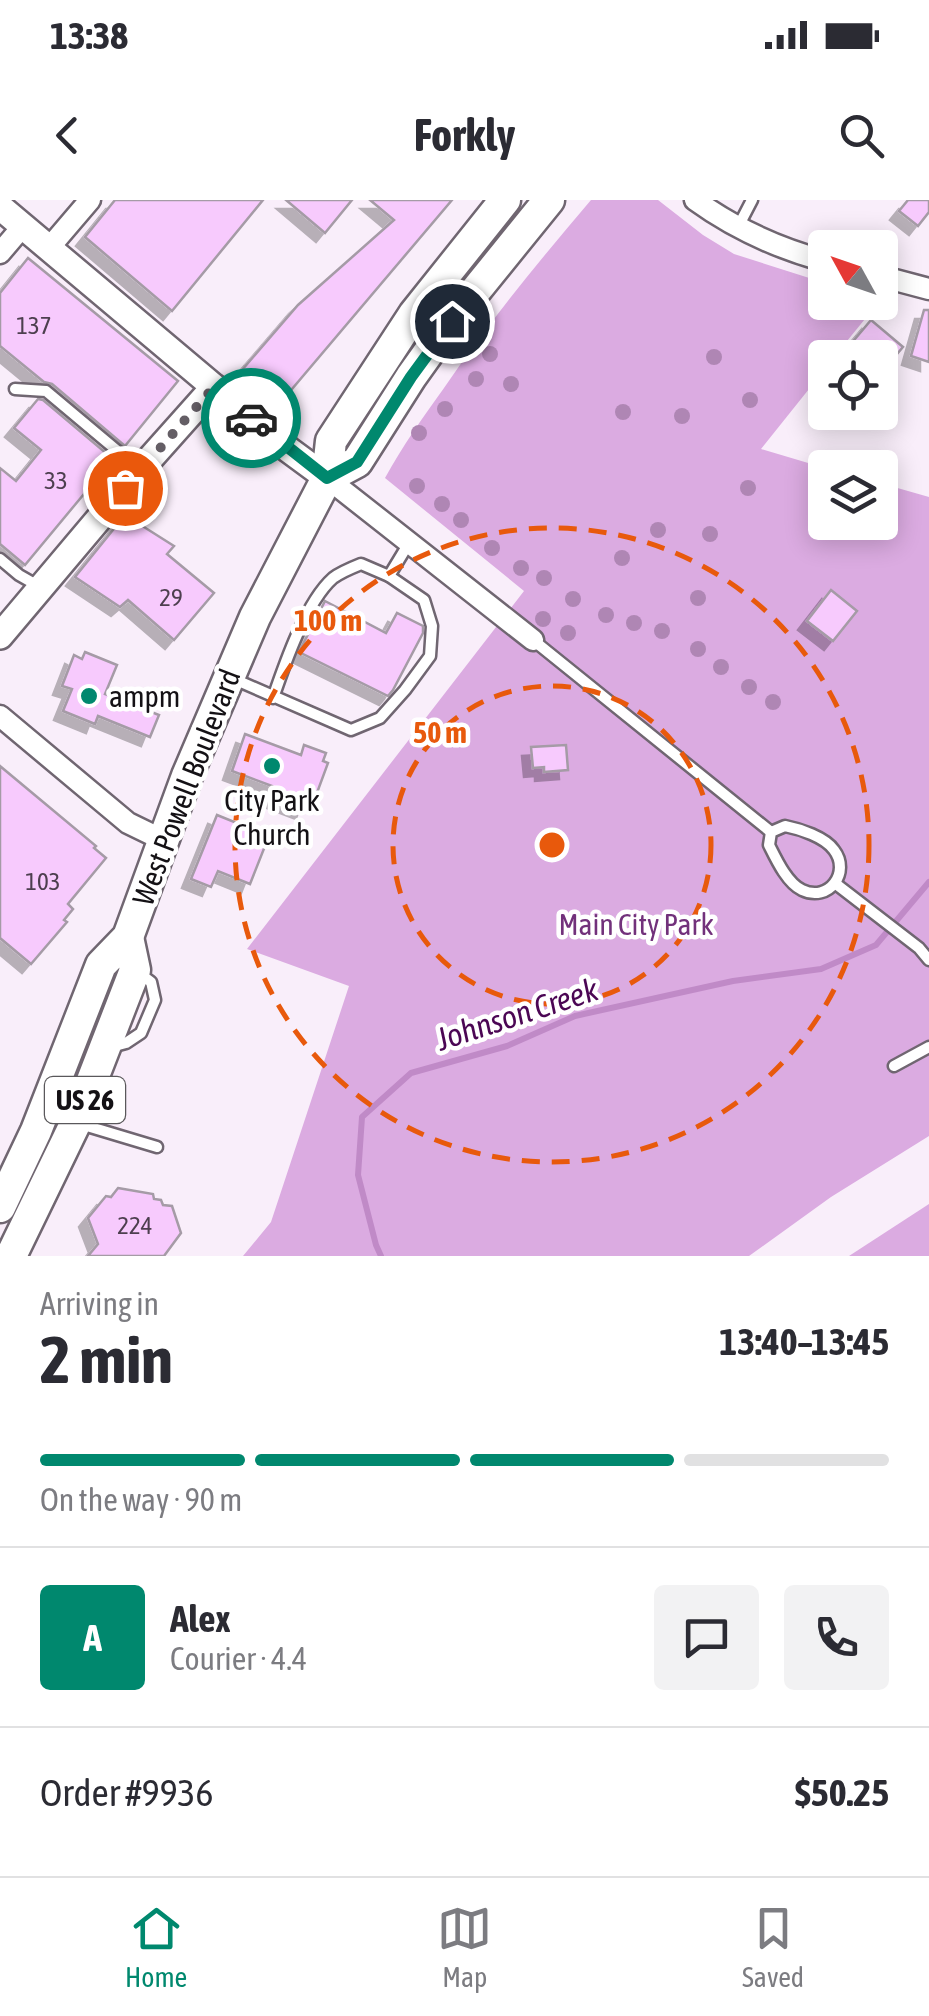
<!DOCTYPE html>
<meta charset="utf-8">
<style>
body{margin:0;font-family:"Asap Condensed",sans-serif;background:#f2f2f3;color:#2b2b33;height:100vh;display:flex;flex-direction:column;font-size:38px;white-space:nowrap}
*{box-sizing:border-box;margin:0}
p{font-size:32px;color:#7c7c81}
.icon{flex:none;width:55px;height:55px;fill:none;stroke:currentColor;stroke-width:2;stroke-linecap:round;stroke-linejoin:round}
.map{position:relative;height:1056px;overflow:hidden}
.side{display:flex;flex-direction:column;background:#fff;flex:1}
.side>*{flex:none}
.needle{width:65px;rotate:310deg}
.buttons{position:absolute;left:808px;top:30px;display:grid;gap:20px}
.buttons a{display:grid;place-items:center;width:90px;height:90px;border-radius:10px;background:#fff;box-shadow:0 5px 25px #0003;font-size:50px}
.pin{position:absolute;display:grid;place-items:center;width:85px;height:85px;color:#fff;margin:-42px;border:5px solid #fff;border-radius:50%;box-shadow:0 2px 10px #0007}
.courier{position:absolute;display:grid;place-items:center;width:100px;height:100px;margin:-50px;border:8px solid #00886e;border-radius:50%;background:#fff;color:#222;box-shadow:0 2px 12px #0007}
.overview em{font-style:normal;font-weight:700}
.overview div{display:flex;flex-direction:column-reverse}
.overview{display:flex;align-items:center;justify-content:space-between;height:170px;padding:0 40px}
h1{font-size:65px;font-weight:700;line-height:75px}
.bar{display:grid;grid-template-columns:repeat(4,1fr);gap:15px 10px;align-content:center;height:120px;padding:0 40px}
.bar i{height:12px;border-radius:8px;background:#e1e1e2}
.bar .current{background:#00886e}
.bar p{grid-column:span 4}
.line{display:flex;align-items:center;gap:25px;padding:0 40px;border-top:2px solid #e1e1e2}
.line div{flex:1}
.round{display:grid;place-items:center;flex:none;width:105px;height:105px;border-radius:10px;background:#f2f2f3}
.status{display:flex;justify-content:space-between;align-items:center;height:70px;padding:0 50px;background:#fff;direction:ltr}
.status svg{height:28px;fill:currentColor}
header{display:flex;justify-content:space-between;align-items:center;height:130px;padding:0 40px;background:#fff;font-size:45px;font-weight:700}
.dock{display:flex;justify-content:space-around;align-items:center;height:140px;border-top:2px solid #e1e1e2;background:#fff;font-size:28px;color:#7c7c81}
.dock a{display:grid;justify-items:center;gap:5px}
.dock .current{color:#00886e}
.map>svg:first-child{display:block}
.green{fill:#dbabe1}
.lines{fill:none;stroke-linecap:round;stroke-linejoin:round}
.stream{stroke:#c08ac7;stroke-width:6}
.building{fill:#f7cafd;stroke:#a59ba6;stroke-width:2.5;filter:url(#shadow)}
.service-casing{stroke:#706671;stroke-width:15}
.minor-casing{stroke:#706671;stroke-width:25}
.tertiary-casing{stroke:#706671;stroke-width:30}
.primary-casing{stroke:#706671;stroke-width:35}
.service{stroke:#fff;stroke-width:10}
.minor{stroke:#fff;stroke-width:20}
.tertiary{stroke:#fff;stroke-width:25}
.primary{stroke:#fff;stroke-width:30}
.tree{fill:#af86b4}
.done{stroke:#645e65;stroke-width:10;stroke-dasharray:0 18}
.route{stroke:#00886e;stroke-width:12}
.ring{fill:none;stroke:#e8590c;stroke-width:5;stroke-dasharray:18 12}
.poi-dot{fill:#00886e;stroke:#fff;stroke-width:4}
.labels{text-anchor:middle;dominant-baseline:central;stroke-width:9;stroke-linejoin:round;paint-order:stroke}
.number-label{font-size:25px;fill:#4d3f4f}
.shield{fill:#fff;stroke:#5a585b;stroke-width:2.5}
.shield-label{font-size:28px;font-weight:bold;fill:#141115}
.poi-label{font-size:30px;fill:#141115;stroke:#fff;text-anchor:start}
.street-label{font-size:30px;fill:#141115;stroke:#fff}
.park-label{font-size:30px;fill:#72317b;stroke:#fff}
.water-label{font-size:32px;font-style:italic;fill:#4b0654;stroke:#fff}
.centre{fill:#e8590c;stroke:#fff;stroke-width:5}
.ring-label{font-size:30px;text-anchor:middle;font-weight:bold;fill:#e8590c;stroke:#fff;stroke-width:9;stroke-linejoin:round;paint-order:stroke}
</style>
<div class="status"><b>13:38</b><svg viewBox="0 0 49 12"><path d="M0 12V9h3v3zM5 12V6h3v6zM10 12V3h3v9zM15 12V0h3v12zM26 1h20v11H26zM47 4h2v5h-2z"/></svg></div>
<header><svg class="icon" aria-label="back" viewBox="0 0 24 24"><path d="M15 5l-7 7 7 7"/></svg>Forkly<svg class="icon" aria-label="search" viewBox="0 0 24 24"><circle cx="10" cy="10" r="6"/><path d="M15 15l6 6"/></svg></header>
<div class="map">
<svg width="929" height="1056" viewBox="0 0 929 1056">
<defs>
<filter id="shadow"><feDropShadow dx="-9" dy="9" stdDeviation="0" flood-color="#0004"/></filter>
</defs>
<rect width="100%" height="100%" fill="#f9eefa"/>
<!-- green -->
<g class="green">
<path d="M591,0H658L703,35L734,54L825,83V102L878,103L834,157L825,158V169L761,249L825,268V322H880V283L929,297V936L831,997L749,1056H243L271,1022L349,786L247,749L524,391L385,278C402,247 423,217 444,188C489,122 539,61 591,0Z"/>
<path d="M929,1004V1056H849Z"/>
</g>
<g class="lines">
<!-- stream -->
<path class="stream" d="M381,1056L376,1045L358,975L362,917L411,873L507,846L575,816L733,781L821,769L876,745L929,682"/>
</g>
<!-- building -->
<g class="building">
<path d="M115,0H263L172,111L85,37Z"/>
<path d="M286,0H352L325,33Z"/>
<path d="M370,0H452L281,202L242,170L298,105L394,20Z"/>
<path d="M908,0H929V12L918,26L899,11Z"/>
<path d="M28,58L178,181L125,246L52,184L44,182L0,146V93Z"/>
<path d="M924,110H929V162L911,156Z"/>
<path d="M871,120L903,147L880,174V158H839Z"/>
<path d="M38,199L43,200L113,259L25,365L0,344V268L16,281L41,250L14,228Z"/>
<path d="M125,315L174,346L167,354L214,393L174,440L128,400L120,407L75,377Z"/>
<path d="M831,390L857,411L833,441L807,421Z"/>
<path d="M325,401L386,433L397,413L423,426V433L393,490L388,496L299,452Z"/>
<path d="M85,452L117,465L105,494L159,515L150,537L98,516L95,524L63,511L72,489L62,486L74,455L82,459Z"/>
<path d="M245,534L301,555L304,545L326,553L323,561L328,563L314,601L308,599L305,610L268,596L272,586L232,571Z"/>
<path d="M566,545L568,570L544,572V567L533,568L531,547Z"/>
<path d="M0,566L96,646L94,648L106,658L68,704L73,709L64,720L67,722L31,764L0,738Z"/>
<path d="M217,615L269,636L250,684L218,671L211,687L191,679Z"/>
<path d="M118,988L153,994L154,999L161,1000L163,1005L172,1006L181,1033L164,1056H88L98,1044L88,1018L106,996L111,997Z"/>
</g>
<g class="lines">
<defs>
<g id="service">
<path d="M738,27L752,0"/>
<path d="M15,189L46,191L139,269"/>
<path d="M0,359L19,375L40,387"/>
<path d="M389,376L409,343"/>
<path d="M533,440L771,632"/>
<path d="M234,479L351,530L380,518L405,490L430,456L432,426L424,400L389,376L361,364C351,368 341,372 333,378C306,402 285,463 273,498"/>
<path d="M785,626C800,629 825,637 834,650C851,672 829,703 802,690C787,683 776,659 769,645L771,632Z"/>
<path d="M836,684L919,748L929,760"/>
<path d="M111,847L126,843L141,833L155,800L151,782L139,773"/>
<path d="M894,866L929,847"/>
<path d="M77,923L157,947"/>
</g>
<g id="minor">
<path d="M695,0C735,29 777,48 825,61"/>
<path d="M49,48L90,0"/>
<path d="M0,53L23,26"/>
<path d="M880,76L929,89"/>
<path d="M327,278L533,440"/>
<path d="M0,516L128,623L163,640"/>
</g>
<g id="tertiary">
<path d="M0,7L289,250L327,278"/>
<path d="M0,436L140,270L214,187"/>
</g>
<g id="primary">
<path d="M327,278L357,262L411,177L451,121L549,0"/>
<path d="M0,1007L36,931L101,765L128,737L187,576L255,417L327,278L331,241L414,114L505,0"/>
<path d="M11,1056L76,922L135,770L128,737"/>
</g>
</defs>
<!-- service casing -->
<use href="#service" class="service-casing"/>
<!-- minor casing -->
<use href="#minor" class="minor-casing"/>
<!-- tertiary casing -->
<use href="#tertiary" class="tertiary-casing"/>
<!-- primary casing -->
<use href="#primary" class="primary-casing"/>
<!-- service -->
<use href="#service" class="service"/>
<!-- minor -->
<use href="#minor" class="minor"/>
<!-- tertiary -->
<use href="#tertiary" class="tertiary"/>
<!-- primary -->
<use href="#primary" class="primary"/>
</g>
<!-- trees -->
<g class="tree">
<circle cx="490" cy="154" r="8"/>
<circle cx="714" cy="157" r="8"/>
<circle cx="476" cy="179" r="8"/>
<circle cx="511" cy="184" r="8"/>
<circle cx="750" cy="200" r="8"/>
<circle cx="445" cy="209" r="8"/>
<circle cx="623" cy="212" r="8"/>
<circle cx="682" cy="216" r="8"/>
<circle cx="419" cy="233" r="8"/>
<circle cx="417" cy="286" r="8"/>
<circle cx="748" cy="288" r="8"/>
<circle cx="442" cy="304" r="8"/>
<circle cx="461" cy="320" r="8"/>
<circle cx="658" cy="330" r="8"/>
<circle cx="710" cy="334" r="8"/>
<circle cx="492" cy="348" r="8"/>
<circle cx="622" cy="358" r="8"/>
<circle cx="521" cy="368" r="8"/>
<circle cx="544" cy="378" r="8"/>
<circle cx="698" cy="398" r="8"/>
<circle cx="573" cy="399" r="8"/>
<circle cx="606" cy="415" r="8"/>
<circle cx="543" cy="419" r="8"/>
<circle cx="634" cy="423" r="8"/>
<circle cx="662" cy="431" r="8"/>
<circle cx="568" cy="433" r="8"/>
<circle cx="698" cy="449" r="8"/>
<circle cx="721" cy="467" r="8"/>
<circle cx="749" cy="487" r="8"/>
<circle cx="773" cy="502" r="8"/>
</g>
<g class="lines">
<!-- done -->
<path class="done" d="M125,288L214,187L251,218"/>
<!-- route -->
<path class="route" d="M251,218L327,278L357,262L411,177L452,121"/>
</g>
<!-- distance rings -->
<g class="ring">
<circle cx="552" cy="645" r="159"/>
<circle cx="552" cy="645" r="317"/>
</g>
<!-- markers -->
<g class="poi-dot">
<circle cx="89" cy="496" r="10"/>
<circle cx="272" cy="566" r="10"/>
</g>
<g class="labels">
<!-- number labels -->
<g class="number-label">
<text x="34" y="125">137</text>
<text x="56" y="280">33</text>
<text x="171" y="397">29</text>
<text x="43" y="681">103</text>
<text x="135" y="1025">224</text>
</g>
<!-- shield labels -->
<rect class="shield" x="45" y="877" width="80" height="46" rx="8"/>
<g class="shield-label">
<text x="85" y="900">US 26</text>
</g>
<!-- poi labels -->
<g class="poi-label">
<text x="109" y="496">ampm</text>
<text x="272" y="600" text-anchor="middle">City Park<tspan x="272" dy="34">Church</tspan></text>
</g>
<!-- street labels -->
<g class="street-label">
<text transform="translate(186 587) rotate(-69)">West Powell Boulevard</text>
</g>
<!-- park labels -->
<g class="park-label">
<text x="636" y="724">Main City Park</text>
</g>
<!-- water labels -->
<g class="water-label">
<text transform="translate(517 814) rotate(-18)">Johnson Creek</text>
</g>
</g>
<circle cx="552" cy="645" r="15" class="centre"/>
<g class="ring-label">
<text x="328" y="431">100 m</text>
<text x="440" y="543">50 m</text>
</g>
</svg>
<div class="buttons">
<a><svg class="needle" viewBox="-14 -14 28 28"><path d="M0-13l5 13h-10z" fill="#e53935"/><path d="M0 13l5-13h-10z" fill="#7c7c81"/></svg></a>
<a><svg class="icon" aria-label="locate" viewBox="0 0 24 24"><circle cx="12" cy="12" r="6"/><path d="M12 2v4M12 18v4M2 12h4M18 12h4"/></svg></a>
<a><svg class="icon" aria-label="layers" viewBox="0 0 24 24"><path d="M12 4l9 5-9 5-9-5zM3 14l9 5 9-5"/></svg></a>
</div>
<div class="pin" style="left:125px;top:288px;background:#ea580c"><svg class="icon" aria-label="bag" viewBox="0 0 24 24"><path d="M5 8h14l-1 12H6zM9 8a3 3 0 0 1 6 0"/></svg></div>
<div class="pin" style="left:452px;top:121px;background:#1f2937"><svg class="icon" aria-label="home" viewBox="0 0 24 24"><path d="M3 11l9-7 9 7M6 9v11h12V9"/></svg></div>
<div class="courier" style="left:251px;top:218px"><svg class="icon" aria-label="car" viewBox="0 0 24 24"><path d="M5 17H2v-5l4-1 3-4h7l3 4 3 1v5h-3M9 17h6M6 11h13"/><circle cx="7" cy="17" r="2"/><circle cx="17" cy="17" r="2"/></svg></div>
</div>
<section class="side">
<div class="overview"><div><h1>2 min</h1><p>Arriving in</p></div><em>13:40–13:45</em></div>
<div class="bar"><i class="current"></i><i class="current"></i><i class="current"></i><i></i><p>On the way · 90 m</p></div>
<div class="line" style="height:180px"><b class="round" style="background:#00886e;color:#fff">A</b><div><b>Alex</b><p>Courier · 4.4</p></div><a class="round"><svg class="icon" aria-label="chat" viewBox="0 0 24 24"><path d="M4 5h16v11H9l-5 4z"/></svg></a><a class="round"><svg class="icon" aria-label="phone" viewBox="0 0 24 24"><path d="M5 4h4l2 5-3 2q2 4 5 5l2-3 5 2v4C11 20 4 13 5 4z"/></svg></a></div>
<div class="line" style="height:130px"><div>Order #9936</div><b>$50.25</b></div>
</section>
<nav class="dock">
<a class="current"><svg class="icon" aria-label="home" viewBox="0 0 24 24"><path d="M3 11l9-7 9 7M6 9v11h12V9"/></svg>Home</a>
<a><svg class="icon" aria-label="map" viewBox="0 0 24 24"><path d="M3 6l6-2 6 2 6-2v14l-6 2-6-2-6 2zM9 4v14M15 6v14"/></svg>Map</a>
<a><svg class="icon" aria-label="saved" viewBox="0 0 24 24"><path d="M7 4h10v16l-5-4-5 4z"/></svg>Saved</a>
</nav>
